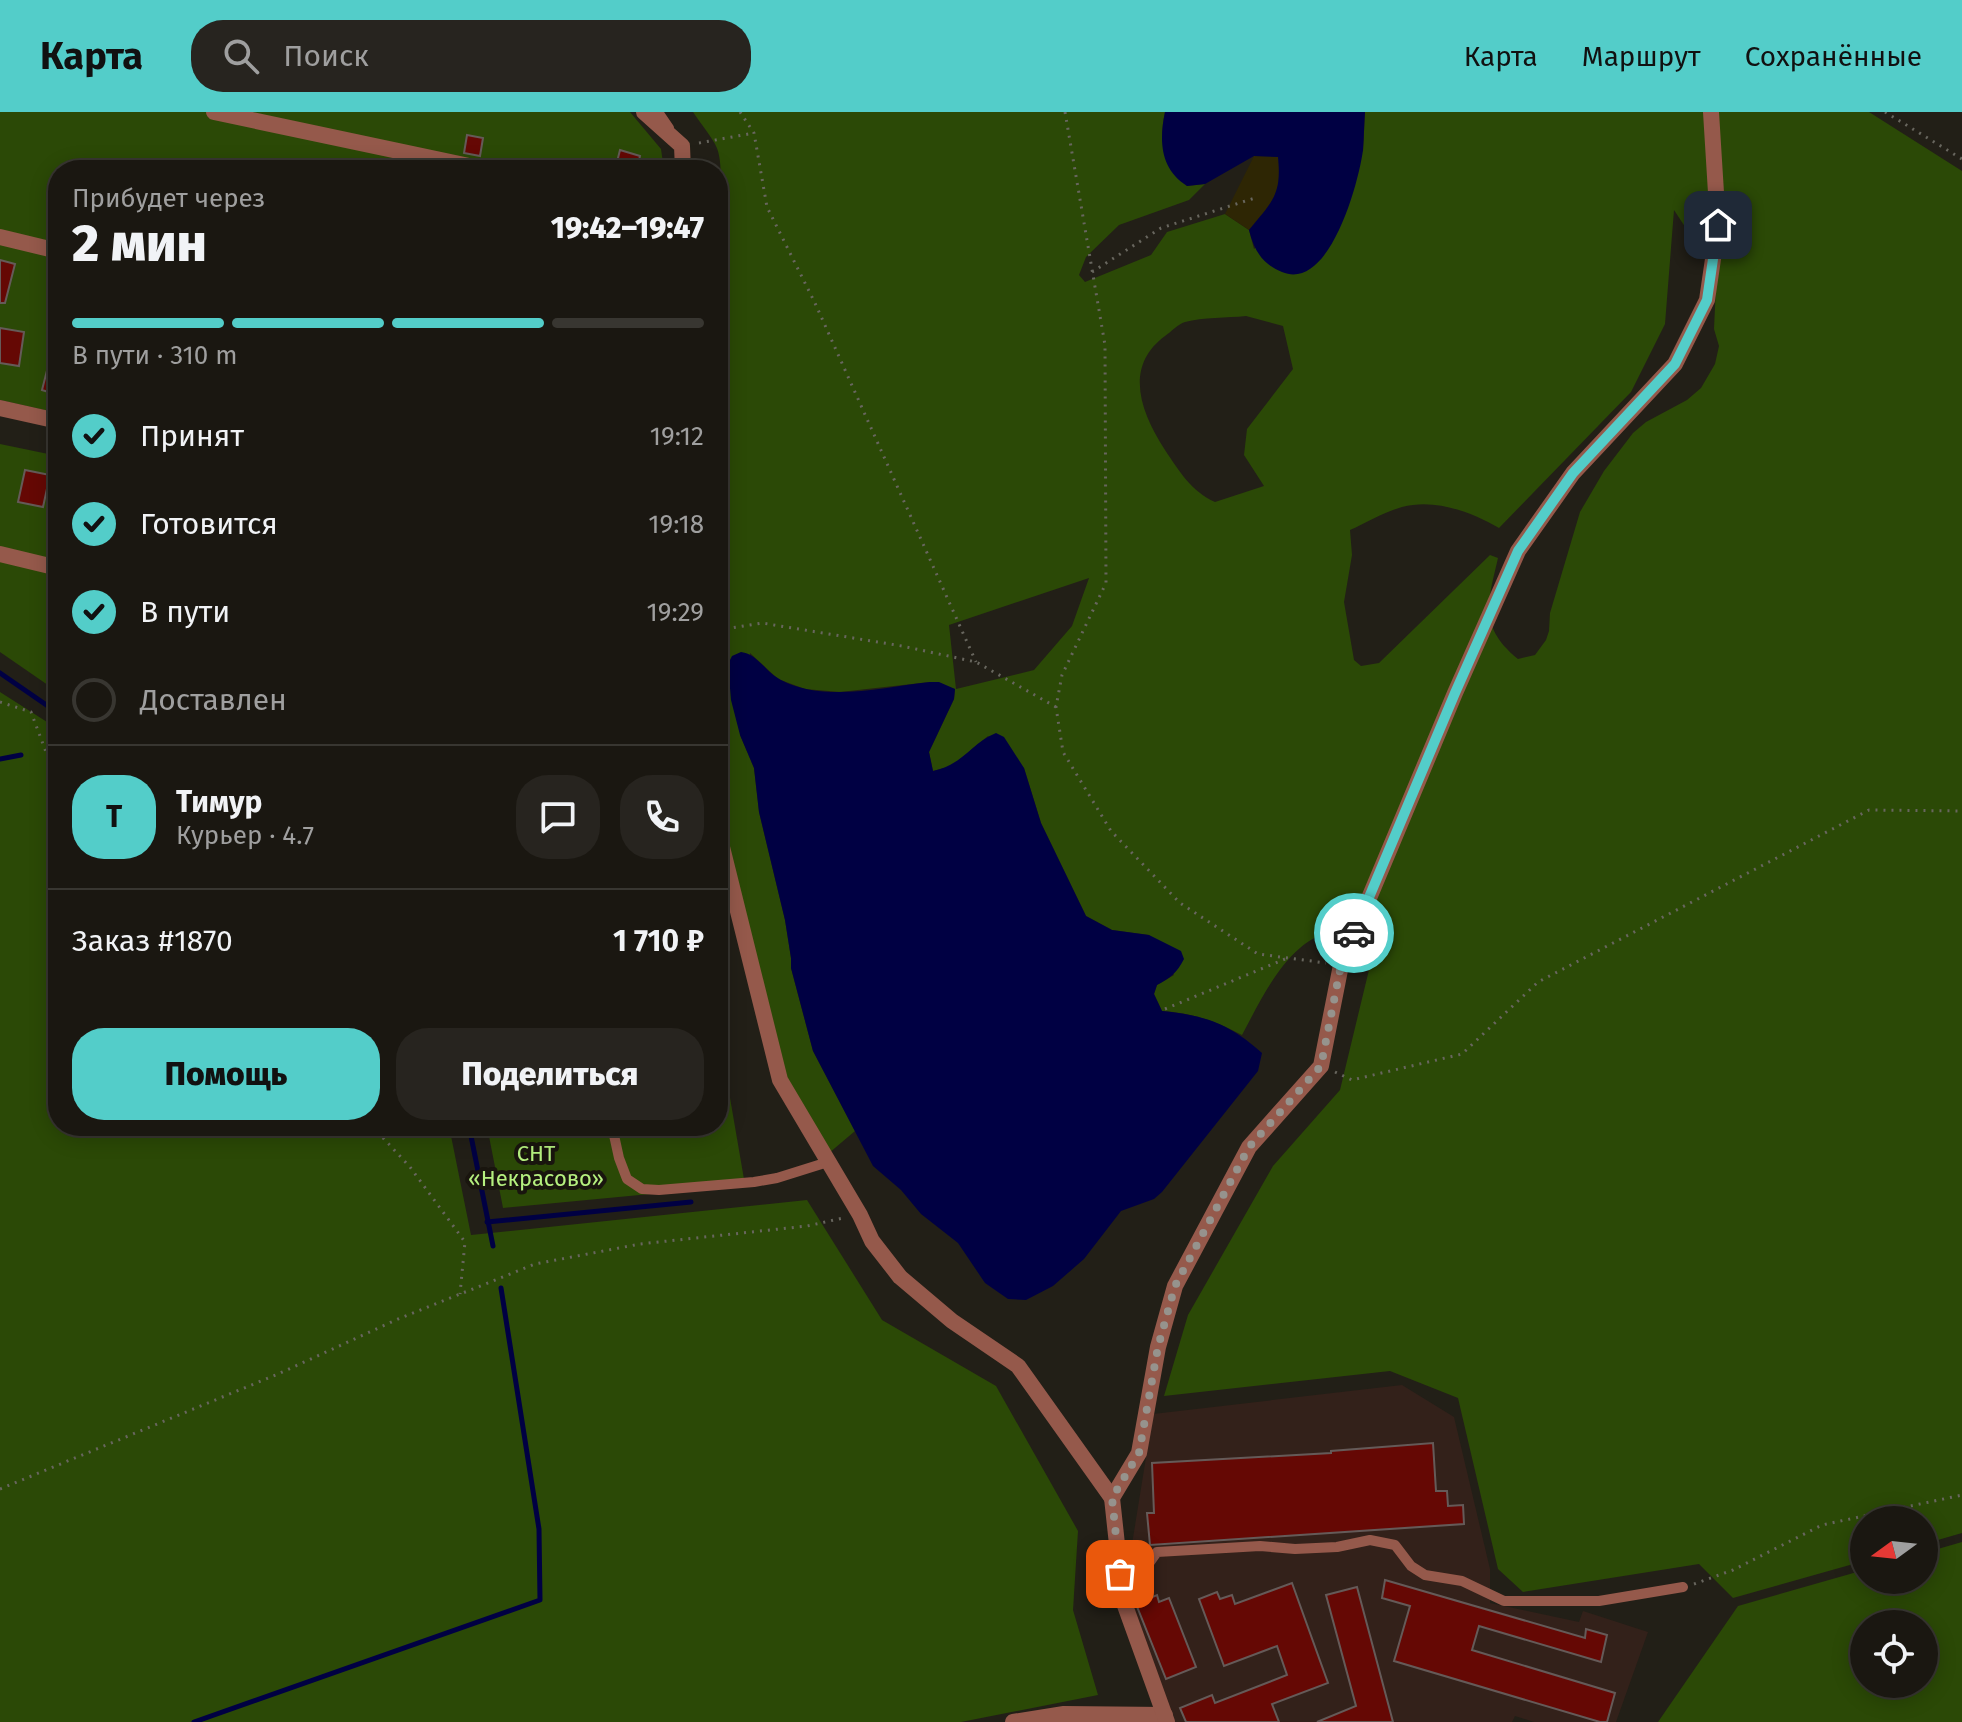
<!DOCTYPE html>
<html lang="ru">
<meta charset="utf-8">
<style>
body{margin:0;font-family:"Fira Sans",sans-serif;background:#27241f;color:#f1f3f6;height:100vh;display:flex;flex-direction:column;font-size:30px;white-space:nowrap}
*{box-sizing:border-box;margin:0}
p{font-size:26px;color:#9f9f9f}
.icon{flex:none;width:44px;height:44px;fill:none;stroke:currentColor;stroke-width:2;stroke-linecap:round;stroke-linejoin:round}
.map{position:relative;flex:1;overflow:hidden}
.drawer{position:absolute;left:48px;top:48px;width:680px;height:976px;display:flex;flex-direction:column;background:#1a1711;border-radius:32px;box-shadow:0 4px 20px #0003,0 0 0 2px #383631}
.drawer>*{flex:none}
.needle{width:52px;rotate:255deg}
.controls{position:absolute;left:1850px;top:1394px;display:grid;gap:16px}
.controls a{display:grid;place-items:center;width:88px;height:88px;border-radius:50%;background:#1a1711;box-shadow:0 4px 20px #0003,0 0 0 2px #383631;font-size:40px}
.pin{position:absolute;display:grid;place-items:center;width:68px;height:68px;color:#fff;margin:-34px;border-radius:16px;box-shadow:0 4px 12px #0006}
.courier{position:absolute;display:grid;place-items:center;width:80px;height:80px;margin:-40px;border:6px solid #53cdc9;border-radius:50%;background:#fff;color:#222;box-shadow:0 2px 10px #0007}
.head em{font-style:normal;font-weight:800}
.head div{display:flex;flex-direction:column-reverse}
.head{display:flex;align-items:center;justify-content:space-between;height:136px;padding:0 24px}
h1{font-size:52px;font-weight:800;line-height:60px}
.bar{display:grid;grid-template-columns:repeat(4,1fr);gap:12px 8px;align-content:center;height:96px;padding:0 24px}
.bar i{height:10px;border-radius:6px;background:#383631}
.bar .on{background:#53cdc9}
.bar p{grid-column:span 4}
.line{display:flex;align-items:center;gap:20px;padding:0 24px;border-top:2px solid #383631}
.line div{flex:1}
.round{display:grid;place-items:center;flex:none;width:84px;height:84px;border-radius:32px;background:#27241f}
ol{padding:0 24px;list-style:none}
li{display:flex;align-items:center;gap:24px;height:88px}
li p{margin-inline-start:auto}
li .icon{padding:8px;border-radius:50%;background:#53cdc9;color:#111;stroke-width:4}
li:last-child{color:#9f9f9f}
li i{width:44px;height:44px;border:4px solid #383631;border-radius:50%}
.primary-button{display:flex;gap:16px;margin-top:auto;padding:16px 24px}
.primary-button a{flex:1;height:92px;border-radius:32px;background:#53cdc9;color:#111;font-size:32px;font-weight:800;line-height:92px;text-align:center}
.primary-button a+a{background:#27241f;color:#f1f3f6}
header{display:flex;align-items:center;gap:48px;box-sizing:border-box;height:112px;padding:0 40px;background:#53cdc9;color:#111}
header strong{font-size:38px}
nav{display:flex;gap:44px;margin-inline-start:auto;font-size:28px}
.search{width:560px;height:72px;background:#27241f;display:flex;align-items:center;gap:20px;box-sizing:border-box;padding:0 28px;border-radius:32px;color:#9f9f9f;font-size:30px}
.map>svg:first-child{display:block}
.industrial{fill:#33211a}
.green{fill:#2b4906;fill-rule:evenodd}
.sand{fill:#2e2604}
.water{fill:#000043}
.lines{fill:none;stroke-linecap:round;stroke-linejoin:round}
.stream{stroke:#000043;stroke-width:5}
.building{fill:#650804;stroke:#655a58;stroke-width:2}
.path{stroke:#68665e;stroke-width:3;stroke-dasharray:2 6;stroke-linecap:butt}
.lane{stroke:#95594b;stroke-width:10}
.street{stroke:#95594b;stroke-width:16}
.done{stroke:#96938d;stroke-width:8;stroke-dasharray:0 14.4}
.route{stroke:#53cdc9;stroke-width:10}
.labels{text-anchor:middle;dominant-baseline:central;stroke-width:8;stroke-linejoin:round;paint-order:stroke}
.park-label{font-size:22px;fill:#b5f07f;stroke:#19150e}
</style>
<header>
<strong>Карта</strong>
<div class="search"><svg class="icon" aria-label="search" viewBox="0 0 24 24"><circle cx="10" cy="10" r="6"/><path d="M15 15l6 6"/></svg>Поиск</div>
<nav><a>Карта</a><a>Маршрут</a><a>Сохранённые</a></nav>
</header>
<div class="map">
<svg width="1962" height="1610" viewBox="0 0 1962 1610">
<rect width="100%" height="100%" fill="#221f17"/>
<!-- industrial -->
<path class="industrial" d="M1402,1273L1454,1305L1490,1457V1491L1579,1510L1583,1499L1648,1520L1616,1610H1534L1515,1604L1512,1610H1168L1123,1488L1153,1302Z"/>
<!-- green -->
<g class="green">
<path d="M0,0H630L661,37L664,58H58V301L0,288Z"/>
<path d="M693,0H1165C1157,38 1167,44 1187,74L1205,72L1189,88L1119,113L1086,145L1079,163L1085,170L1151,143L1167,120L1225,102L1249,118L1254,137L1363,39L1365,0H1869L1962,59V1421L1924,1432V1408H1864V1449L1733,1486L1699,1452L1523,1480L1498,1457L1458,1286L1390,1259L1164,1284L1188,1203L1273,1054L1340,978L1381,808C1355,812 1320,818 1300,836C1275,857 1257,895 1242,923C1215,909 1193,901 1162,899L1154,882L1157,873L1174,863L1149,823L1112,818L1086,804L1041,711L1024,656L988,624L952,654L933,659L929,640L954,587L955,577L930,570L840,580L805,577L778,567L750,541L740,623L754,656L759,700L785,808L791,846V856L813,939L855,1019L822,1047L775,947L718,698V89C721,73 723,46 715,32C709,21 700,11 693,0ZM1674,98L1695,130L1717,152L1714,217L1719,234L1715,252L1701,276L1687,288L1646,310L1633,321L1604,359L1580,400L1550,501L1549,519L1546,528L1535,543L1518,547C1478,514 1488,490 1498,446L1490,443L1379,551L1361,554L1354,548L1344,490L1352,443L1350,418C1366,411 1384,400 1402,395C1435,386 1471,400 1499,416L1631,280L1665,212ZM1246,204L1283,214L1293,257L1247,317L1244,343L1264,374L1215,390C1192,380 1179,359 1165,338C1141,301 1123,255 1165,224C1171,220 1178,212 1185,210C1203,205 1227,206 1246,204ZM1089,466L1072,514L1034,558L956,577L949,513Z"/>
<path d="M0,332L58,344V580L0,540Z"/>
<path d="M0,580L58,617V1014H449L471,1123L807,1088L882,1208L996,1274L1078,1419L1073,1498L1098,1583L961,1610H0Z"/>
<path d="M718,916L745,1073L503,1096L487,1014H718Z"/>
<path d="M1962,1430V1610H1658L1738,1494L1864,1458V1468H1924V1441ZM1864,1512H1924V1572H1864Z"/>
</g>
<!-- sand -->
<path class="sand" d="M1254,44L1278,45C1282,85 1273,89 1249,118L1225,102Z"/>
<!-- water -->
<g class="water">
<path d="M1165,0H1365C1364,12 1364,25 1363,38C1359,69 1330,180 1282,160C1262,152 1254,138 1249,118C1272,90 1282,83 1278,45L1254,44L1205,72L1187,74C1160,57 1159,29 1165,0Z"/>
<path d="M741,540C758,542 765,560 781,568C825,591 883,575 930,570H939L955,577L954,587L929,640L933,659C964,652 970,632 996,621L1004,625L1024,656L1041,711L1086,804L1112,818L1149,823L1181,839L1184,847C1177,861 1170,866 1157,873L1154,882L1162,899C1205,903 1230,912 1262,941L1258,959L1162,1080L1154,1087L1121,1099L1084,1147L1053,1174L1026,1188L1008,1187L985,1171L958,1131L921,1102L901,1078L873,1054L813,939L791,856V846L785,808L759,700L754,656L740,623L731,588L728,552L732,544Z"/>
</g>
<g class="lines">
<!-- stream -->
<g class="stream">
<path d="M0,561L58,601"/>
<path d="M0,647L21,643"/>
<path d="M469,1014L493,1134"/>
<path d="M487,1110L691,1090"/>
<path d="M194,1610L540,1488L539,1417L501,1176"/>
</g>
</g>
<!-- building -->
<g class="building">
<path d="M467,23L483,26L480,44L464,41Z"/>
<path d="M620,38L640,44L637,58H615Z"/>
<path d="M0,148L15,152L5,191H0Z"/>
<path d="M0,216L24,220L19,254L0,251Z"/>
<path d="M53,235L58,236V283L42,278Z"/>
<path d="M25,358L50,363L43,395L18,390Z"/>
<path d="M1433,1331L1436,1379H1447L1448,1394L1463,1393L1464,1412L1150,1433L1147,1401H1154L1152,1351L1331,1341V1339Z"/>
<path d="M1385,1468L1585,1526L1586,1517L1607,1523L1601,1550L1479,1514L1472,1538L1615,1581L1607,1610H1600L1394,1549L1410,1494L1382,1486Z"/>
<path d="M1292,1471L1328,1571L1272,1592L1279,1610H1186L1180,1596L1212,1583L1215,1591L1287,1563L1277,1534L1224,1554L1199,1487L1217,1480L1220,1487L1232,1483L1235,1492Z"/>
<path d="M1357,1475L1393,1610H1317L1356,1594L1326,1483Z"/>
<path d="M1157,1483L1159,1490L1169,1486L1196,1555L1166,1567L1136,1492Z"/>
</g>
<g class="lines">
<!-- path -->
<g class="path">
<path d="M740,0L754,21L767,95L815,191L976,550"/>
<path d="M1065,0L1105,233L1106,471L1062,563L1056,595L1063,640L1111,719L1180,791L1258,842L1326,851"/>
<path d="M1885,0L1962,47"/>
<path d="M699,31L754,21"/>
<path d="M1092,160L1161,116L1258,85"/>
<path d="M718,518L762,511L902,534L976,550L1056,595"/>
<path d="M0,590L31,600L58,672"/>
<path d="M1165,897L1285,847"/>
<path d="M1335,960L1352,968L1462,942L1538,870L1869,698L1962,699"/>
<path d="M372,1014L410,1055L465,1130L460,1182"/>
<path d="M0,1377L278,1262L398,1207L535,1152L640,1132L807,1114L843,1106"/>
<path d="M1694,1472L1733,1458L1822,1413L1962,1383"/>
</g>
<!-- lane -->
<g class="lane">
<path d="M658,0L669,16"/>
<path d="M612,1014L619,1046L627,1067L642,1077L659,1078L754,1070L777,1066L828,1050"/>
<path d="M1123,1488L1157,1440L1260,1434L1295,1437L1337,1435L1370,1428L1395,1433L1411,1454L1425,1463L1462,1469L1504,1489H1599L1683,1475"/>
</g>
<!-- street -->
<g class="street">
<path d="M214,0L488,58"/>
<path d="M644,0L682,34L683,58"/>
<path d="M0,125L58,139"/>
<path d="M0,296L58,309"/>
<path d="M0,442L58,456"/>
<path d="M718,719L780,968L860,1103L872,1129L900,1165L952,1209L1018,1254L1112,1386"/>
<path d="M1013,1610L1064,1602L1165,1603"/>
<path d="M1167,1610L1123,1488L1112,1386L1139,1341L1158,1235L1175,1174L1249,1035L1321,954L1341,853L1455,581L1518,439L1573,361L1675,252L1707,188L1718,113L1711,0"/>
</g>
</g>
<g class="lines">
<!-- done -->
<path class="done" d="M1120,1462L1112,1386L1139,1341L1158,1235L1175,1174L1249,1035L1321,954L1341,853L1354,821"/>
<!-- route -->
<path class="route" d="M1354,821L1455,581L1518,439L1573,361L1675,252L1707,188L1718,113"/>
</g>
<g class="labels">
<!-- park labels -->
<g class="park-label">
<text x="536" y="1041">СНТ<tspan x="536" dy="25">«Некрасово»</tspan></text>
</g>
</g>
</svg>
<div class="controls">
<a><svg class="needle" viewBox="-14 -14 28 28"><path d="M0-13l5 13h-10z" fill="#e53935"/><path d="M0 13l5-13h-10z" fill="#9f9f9f"/></svg></a>
<a><svg class="icon" aria-label="locate" viewBox="0 0 24 24"><circle cx="12" cy="12" r="6"/><path d="M12 2v4M12 18v4M2 12h4M18 12h4"/></svg></a>
</div>
<div class="pin" style="left:1120px;top:1462px;background:#ea580c"><svg class="icon" aria-label="bag" viewBox="0 0 24 24"><path d="M5 8h14l-1 12H6zM9 8a3 3 0 0 1 6 0"/></svg></div>
<div class="pin" style="left:1718px;top:113px;background:#1f2937"><svg class="icon" aria-label="home" viewBox="0 0 24 24"><path d="M3 11l9-7 9 7M6 9v11h12V9"/></svg></div>
<div class="courier" style="left:1354px;top:821px"><svg class="icon" aria-label="car" viewBox="0 0 24 24"><path d="M5 17H2v-5l4-1 3-4h7l3 4 3 1v5h-3M9 17h6M6 11h13"/><circle cx="7" cy="17" r="2"/><circle cx="17" cy="17" r="2"/></svg></div>
<section class="drawer">
<div class="head"><div><h1>2 мин</h1><p>Прибудет через</p></div><em>19:42–19:47</em></div>
<div class="bar"><i class="on"></i><i class="on"></i><i class="on"></i><i></i><p>В пути · 310 m</p></div>
<ol>
<li><svg class="icon" aria-label="check" viewBox="0 0 24 24"><path d="M5 12l5 5 9-10"/></svg>Принят<p>19:12</p></li>
<li><svg class="icon" aria-label="check" viewBox="0 0 24 24"><path d="M5 12l5 5 9-10"/></svg>Готовится<p>19:18</p></li>
<li><svg class="icon" aria-label="check" viewBox="0 0 24 24"><path d="M5 12l5 5 9-10"/></svg>В пути<p>19:29</p></li>
<li><i></i>Доставлен</li>
</ol>
<div class="line" style="height:144px"><b class="round" style="background:#53cdc9;color:#111">Т</b><div><b>Тимур</b><p>Курьер · 4.7</p></div><a class="round"><svg class="icon" aria-label="chat" viewBox="0 0 24 24"><path d="M4 5h16v11H9l-5 4z"/></svg></a><a class="round"><svg class="icon" aria-label="phone" viewBox="0 0 24 24"><path d="M5 4h4l2 5-3 2q2 4 5 5l2-3 5 2v4C11 20 4 13 5 4z"/></svg></a></div>
<div class="line" style="height:104px"><div>Заказ #1870</div><b>1 710 ₽</b></div>
<div class="primary-button"><a>Помощь</a><a>Поделиться</a></div>
</section>
</div>
